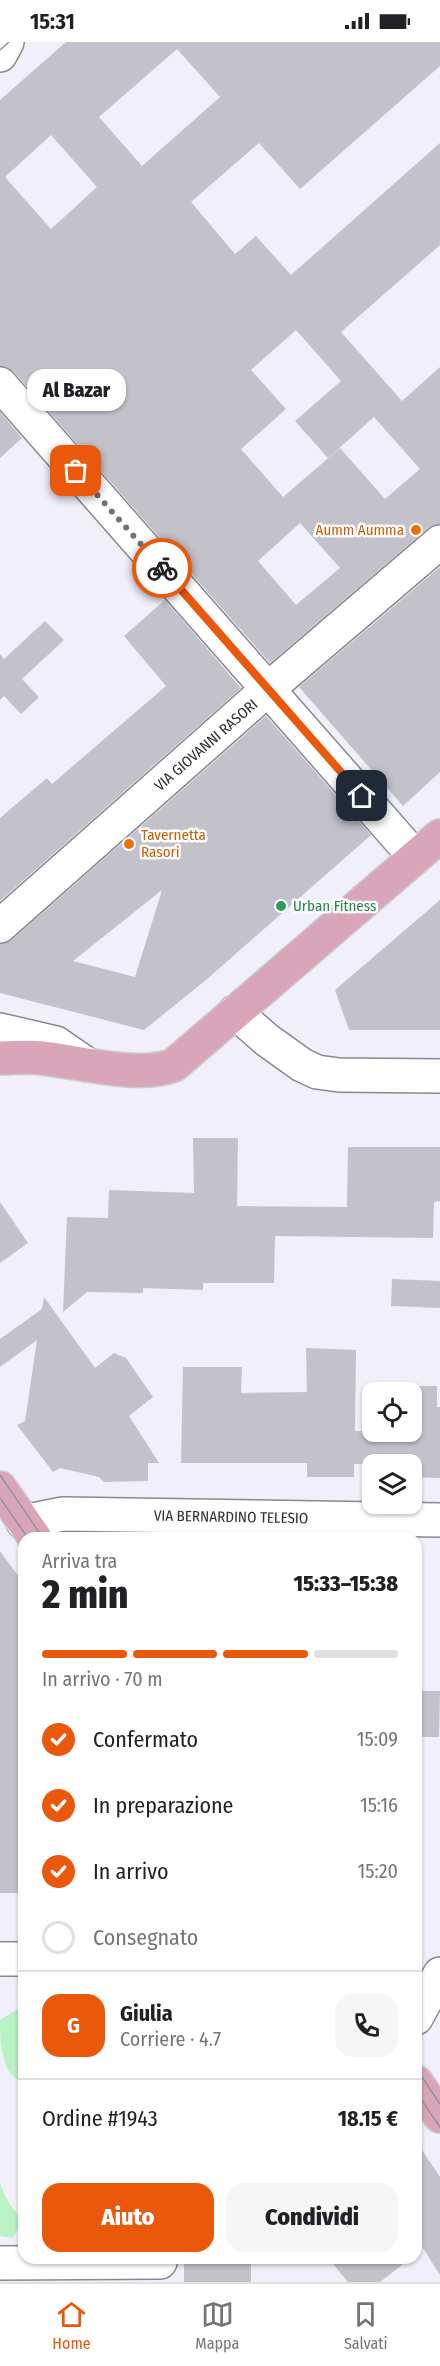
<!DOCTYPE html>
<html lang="it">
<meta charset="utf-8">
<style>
body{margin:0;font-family:"Fira Sans Condensed",sans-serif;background:#f6f6f6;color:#202124;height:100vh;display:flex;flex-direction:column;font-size:22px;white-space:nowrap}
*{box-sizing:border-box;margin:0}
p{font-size:20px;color:#757577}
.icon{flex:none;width:33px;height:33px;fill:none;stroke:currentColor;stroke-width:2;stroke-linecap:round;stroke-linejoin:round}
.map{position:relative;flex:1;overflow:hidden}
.details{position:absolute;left:18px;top:1490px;width:404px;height:732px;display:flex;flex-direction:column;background:#fff;border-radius:18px;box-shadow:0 2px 4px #0004}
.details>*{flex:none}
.controls{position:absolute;left:362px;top:1340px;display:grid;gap:12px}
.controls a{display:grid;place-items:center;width:60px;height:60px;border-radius:12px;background:#fff;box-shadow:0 2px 4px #0004;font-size:30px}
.pin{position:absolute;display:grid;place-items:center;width:51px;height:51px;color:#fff;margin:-26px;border-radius:12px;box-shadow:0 3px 9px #0006}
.courier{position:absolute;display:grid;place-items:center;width:60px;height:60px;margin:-30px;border:4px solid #ea580c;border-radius:50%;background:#fff;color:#222;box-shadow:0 2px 8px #0007}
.bubble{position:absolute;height:42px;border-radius:18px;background:#fff;box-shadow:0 2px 4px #0004;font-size:20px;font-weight:800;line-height:42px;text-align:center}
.summary em{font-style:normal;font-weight:800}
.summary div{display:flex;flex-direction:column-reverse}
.summary{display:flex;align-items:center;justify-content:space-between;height:102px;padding:0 24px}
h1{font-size:39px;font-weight:800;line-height:45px}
.bar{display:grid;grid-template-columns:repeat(4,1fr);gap:9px 6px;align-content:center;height:72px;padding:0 24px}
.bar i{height:8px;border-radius:4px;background:#e0e0e0}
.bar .active{background:#ea580c}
.bar p{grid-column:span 4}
.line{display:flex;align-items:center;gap:15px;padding:0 24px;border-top:2px solid #e0e0e0}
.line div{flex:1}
.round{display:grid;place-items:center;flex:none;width:63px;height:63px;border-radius:18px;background:#f6f6f6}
ol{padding:0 24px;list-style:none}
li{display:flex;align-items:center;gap:18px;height:66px}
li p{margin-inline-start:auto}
li .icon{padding:6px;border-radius:50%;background:#ea580c;color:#fff;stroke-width:4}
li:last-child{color:#757577}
li i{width:33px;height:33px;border:3px solid #e0e0e0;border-radius:50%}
.action{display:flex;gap:12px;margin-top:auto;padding:12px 24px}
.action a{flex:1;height:69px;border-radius:18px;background:#ea580c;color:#fff;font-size:24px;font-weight:800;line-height:69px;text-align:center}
.action a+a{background:#f6f6f6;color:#202124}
.status{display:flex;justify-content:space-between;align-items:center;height:42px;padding:0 30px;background:#fff;direction:ltr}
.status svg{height:16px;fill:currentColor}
.dock{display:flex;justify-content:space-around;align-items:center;height:84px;border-top:2px solid #e0e0e0;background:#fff;font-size:16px;color:#757577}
.dock a{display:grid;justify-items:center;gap:3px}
.dock .active{color:#ea580c}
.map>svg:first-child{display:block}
.green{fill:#b9f2c3}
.building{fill:#c3c1ca;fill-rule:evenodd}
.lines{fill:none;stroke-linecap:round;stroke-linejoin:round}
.minor-casing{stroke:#898890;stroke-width:36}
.major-casing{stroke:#cdcdce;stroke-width:36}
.minor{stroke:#fff;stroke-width:33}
.major{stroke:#d9a6b9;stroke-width:33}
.tram{stroke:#94939a;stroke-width:1.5}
.done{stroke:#737278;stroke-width:6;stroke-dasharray:0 10.8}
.route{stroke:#ea580c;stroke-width:8}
.food-dot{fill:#e8710a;stroke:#fefefe;stroke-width:2}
.leisure-dot{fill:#2e9e5b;stroke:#fefefe;stroke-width:2}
.labels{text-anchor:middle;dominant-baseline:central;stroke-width:5;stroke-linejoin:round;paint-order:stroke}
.food-label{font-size:15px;fill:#c56008;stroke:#fefefe;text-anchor:end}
.street-label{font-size:15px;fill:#2f2e32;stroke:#fefefe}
.leisure-label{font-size:15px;fill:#27864d;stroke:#fefefe;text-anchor:start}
</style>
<div class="status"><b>15:31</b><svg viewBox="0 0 49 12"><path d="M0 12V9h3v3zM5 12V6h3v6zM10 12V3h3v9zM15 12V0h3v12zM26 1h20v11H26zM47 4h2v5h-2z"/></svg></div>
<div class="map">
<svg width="440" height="2240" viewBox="0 0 440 2240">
<rect width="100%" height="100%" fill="#f1eff9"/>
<!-- green -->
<g class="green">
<path d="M24,1967V2040C1,2036 0,1997 0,1978L16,1968Z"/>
<path d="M0,2141C2,2146 4,2153 8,2159C16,2174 29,2175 12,2196L0,2194Z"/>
</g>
<!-- building -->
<g class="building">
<path d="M66,0H440V24L300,147L259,101L191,160L235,212L256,194L291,233L440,101V203L341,290L402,359L440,325V482L428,486L270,621L14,330L7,325L0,324V58ZM177,7L220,55L142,124L99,75ZM51,93L97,145L51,187L5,135ZM296,288L341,339L295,379L328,416L374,375L420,427L385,457L340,406L283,455L241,407L286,367L251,328ZM300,481L340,526L296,563L258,519Z"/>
<path d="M0,370L22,396L0,416Z"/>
<path d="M440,525V730L403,764L299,645Z"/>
<path d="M165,558L241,646L0,859V776L47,736L52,742L166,644L124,594Z"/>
<path d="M45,579L64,598L22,637L39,655L21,672L4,654L0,658V612L4,617Z"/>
<path d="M266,674L371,793L206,938L144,988L0,951V902L12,898ZM162,848L135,935L73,919Z"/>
<path d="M440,858V988H349L335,948Z"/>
<path d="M193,1096H238L237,1164L347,1165L348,1105H440V1159L434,1160L433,1196L275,1194L274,1241H203V1248L143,1246V1251L87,1250L63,1270L67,1175L108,1176L109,1148L194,1151Z"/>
<path d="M0,1160L28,1201L0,1221Z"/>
<path d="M392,1237L440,1239V1266L391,1264Z"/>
<path d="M44,1255L95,1326L114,1311L126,1316L153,1355L129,1374L159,1421H148V1439L104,1440L99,1435L60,1426L53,1430L17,1383L25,1379L37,1298L0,1325V1297L42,1267Z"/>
<path d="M306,1306L356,1308L355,1389H411V1350H406V1344H437V1365H440V1436L411,1435V1422H354V1435H307V1421H181L183,1325H242L241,1351L307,1350Z"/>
<path d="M0,1509L24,1542V1851H0Z"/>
<path d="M416,1649H440L439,1695H416Z"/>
<path d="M416,2099L440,2135V2233L416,2195Z"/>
<rect x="184" y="2216" width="67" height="24"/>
<path d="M328,2216H411L380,2240H348Z"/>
</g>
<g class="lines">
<defs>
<g id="minor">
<path d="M0,13L7,0"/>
<path d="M0,342L415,815"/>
<path d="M0,884L268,647L440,500"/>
<path d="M235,970L267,998L302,1023L317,1030L339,1033L440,1034"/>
<path d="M0,988L56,1001L88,1023"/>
<path d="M23,1480L63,1472L440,1478"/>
<path d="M0,1917H24"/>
<path d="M416,1976L440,1932"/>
<path d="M0,2221L160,2220L161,2216"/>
</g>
<g id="major">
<path d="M0,1016C14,1016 28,1014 42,1016C79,1020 139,1037 174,1023L440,794"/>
<path d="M0,1446L35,1496"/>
<path d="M416,2040L440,2074"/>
</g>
</defs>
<!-- minor casing -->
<use href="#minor" class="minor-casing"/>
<!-- major casing -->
<use href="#major" class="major-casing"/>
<!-- minor -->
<use href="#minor" class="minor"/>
<!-- major -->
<use href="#major" class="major"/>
<!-- tram -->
<g class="tram">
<path d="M0,8L9,0"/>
<path d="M0,1433L43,1496"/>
<path d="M0,1456L28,1496"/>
<path d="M416,2026L440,2062"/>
<path d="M416,2050L440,2085"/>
</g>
</g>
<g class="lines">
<!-- done -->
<path class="done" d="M76,429L162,526"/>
<!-- route -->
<path class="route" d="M162,526L362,754"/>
</g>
<!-- markers -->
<g class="food-dot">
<circle cx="416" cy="488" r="6"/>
<circle cx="129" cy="802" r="6"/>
</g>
<circle class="leisure-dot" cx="281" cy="864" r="6"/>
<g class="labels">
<!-- food labels -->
<g class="food-label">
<text x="404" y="488">Aumm Aumma</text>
<text x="141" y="793" text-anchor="start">Tavernetta<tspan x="141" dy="17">Rasori</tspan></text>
</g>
<!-- street labels -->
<g class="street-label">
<text transform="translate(206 703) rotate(-41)">VIA GIOVANNI RASORI</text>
<text transform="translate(231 1475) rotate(1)">VIA BERNARDINO TELESIO</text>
</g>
<!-- leisure labels -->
<g class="leisure-label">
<text x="293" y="864">Urban Fitness</text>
</g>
</g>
</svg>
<div class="controls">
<a><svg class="icon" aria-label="locate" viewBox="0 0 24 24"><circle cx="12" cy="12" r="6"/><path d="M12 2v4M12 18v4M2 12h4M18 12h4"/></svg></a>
<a><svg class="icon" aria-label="layers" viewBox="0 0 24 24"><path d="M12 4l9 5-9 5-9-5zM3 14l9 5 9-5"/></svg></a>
</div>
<div class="pin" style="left:76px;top:429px;background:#ea580c"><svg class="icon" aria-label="bag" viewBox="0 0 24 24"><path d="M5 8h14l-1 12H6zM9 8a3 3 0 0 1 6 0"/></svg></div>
<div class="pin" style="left:362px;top:754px;background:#1f2937"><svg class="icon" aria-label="home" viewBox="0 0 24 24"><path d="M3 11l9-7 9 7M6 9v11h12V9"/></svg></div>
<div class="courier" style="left:162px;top:526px"><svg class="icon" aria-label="bike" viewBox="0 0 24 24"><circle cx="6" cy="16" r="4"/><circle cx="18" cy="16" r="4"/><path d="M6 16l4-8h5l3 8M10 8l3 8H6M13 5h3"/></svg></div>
<div class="bubble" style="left:27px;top:327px;width:99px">Al Bazar</div>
<section class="details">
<div class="summary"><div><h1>2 min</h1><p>Arriva tra</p></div><em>15:33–15:38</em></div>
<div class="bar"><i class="active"></i><i class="active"></i><i class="active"></i><i></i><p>In arrivo · 70 m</p></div>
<ol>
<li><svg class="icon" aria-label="check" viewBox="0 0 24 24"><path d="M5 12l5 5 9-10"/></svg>Confermato<p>15:09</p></li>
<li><svg class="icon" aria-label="check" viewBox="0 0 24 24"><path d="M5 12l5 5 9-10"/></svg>In preparazione<p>15:16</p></li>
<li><svg class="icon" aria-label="check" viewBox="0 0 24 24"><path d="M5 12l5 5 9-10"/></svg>In arrivo<p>15:20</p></li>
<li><i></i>Consegnato</li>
</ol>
<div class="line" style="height:108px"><b class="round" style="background:#ea580c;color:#fff">G</b><div><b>Giulia</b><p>Corriere · 4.7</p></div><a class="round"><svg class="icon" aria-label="phone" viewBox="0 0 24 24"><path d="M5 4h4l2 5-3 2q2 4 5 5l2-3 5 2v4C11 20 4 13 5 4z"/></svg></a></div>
<div class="line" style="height:78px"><div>Ordine #1943</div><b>18.15 €</b></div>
<div class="action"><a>Aiuto</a><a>Condividi</a></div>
</section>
</div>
<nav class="dock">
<a class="active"><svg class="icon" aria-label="home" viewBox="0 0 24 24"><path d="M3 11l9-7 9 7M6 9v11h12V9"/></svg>Home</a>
<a><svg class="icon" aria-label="map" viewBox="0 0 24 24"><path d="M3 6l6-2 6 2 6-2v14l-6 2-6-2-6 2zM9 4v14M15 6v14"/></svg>Mappa</a>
<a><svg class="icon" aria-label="saved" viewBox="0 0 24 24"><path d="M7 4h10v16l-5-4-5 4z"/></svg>Salvati</a>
</nav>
